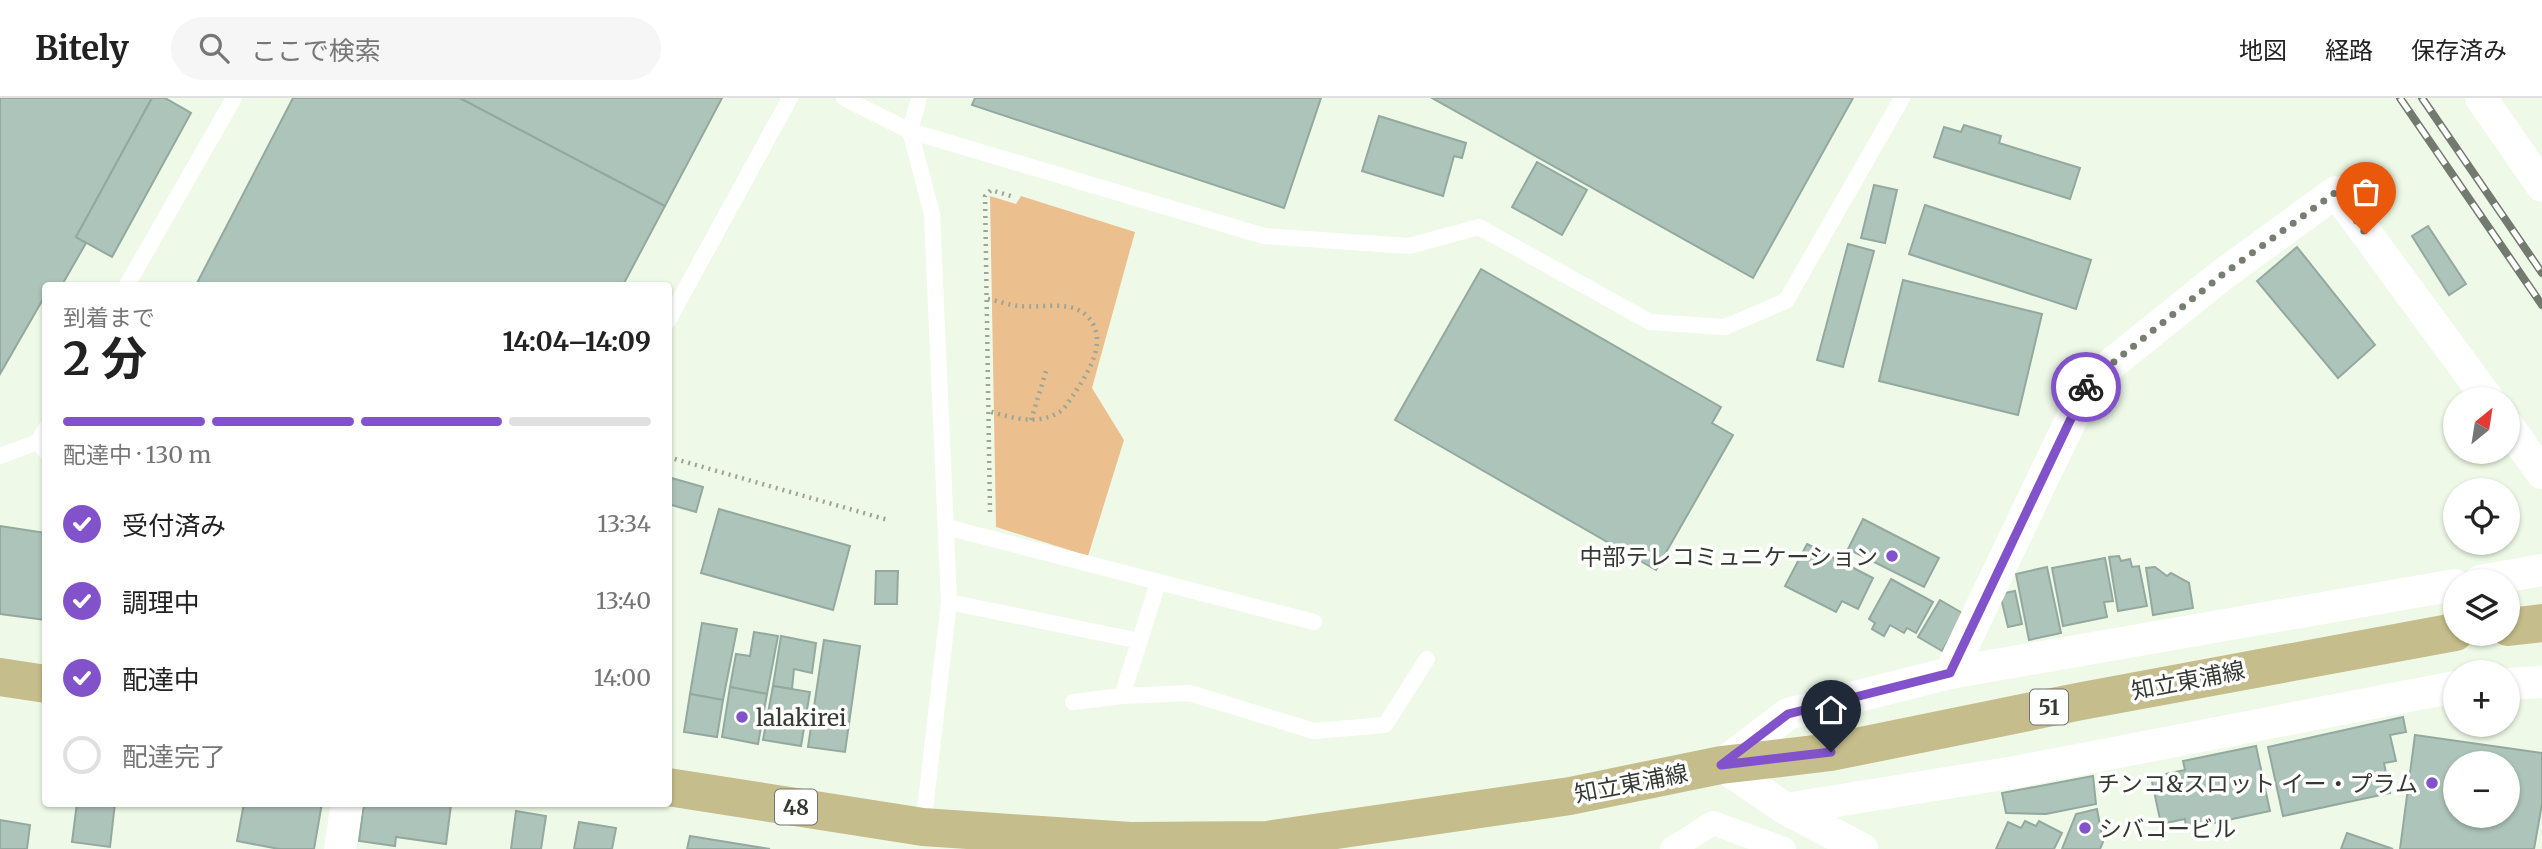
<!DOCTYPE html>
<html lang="ja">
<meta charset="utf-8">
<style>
body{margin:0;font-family:Merriweather,"Noto Sans JP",serif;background:#f6f6f6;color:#222;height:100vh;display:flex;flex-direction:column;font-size:26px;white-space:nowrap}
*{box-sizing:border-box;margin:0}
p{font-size:23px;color:#767676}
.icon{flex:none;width:38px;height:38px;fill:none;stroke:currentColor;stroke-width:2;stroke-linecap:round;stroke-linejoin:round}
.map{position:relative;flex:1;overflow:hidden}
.sheet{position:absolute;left:42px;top:184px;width:630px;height:525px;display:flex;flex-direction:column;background:#fff;border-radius:7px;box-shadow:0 2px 5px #0004}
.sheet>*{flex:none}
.needle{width:46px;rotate:30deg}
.controls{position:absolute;left:2443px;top:289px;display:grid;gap:14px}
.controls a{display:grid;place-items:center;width:77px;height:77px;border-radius:50%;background:#fff;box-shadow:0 2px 5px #0004;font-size:35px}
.pin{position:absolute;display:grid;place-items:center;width:60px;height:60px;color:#fff;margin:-72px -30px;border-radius:50% 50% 50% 0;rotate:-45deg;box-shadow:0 0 7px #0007}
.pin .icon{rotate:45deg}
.courier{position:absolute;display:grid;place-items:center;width:70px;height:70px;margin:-35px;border:5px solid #8152ca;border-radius:50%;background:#fff;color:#222;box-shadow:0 2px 9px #0007}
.summary em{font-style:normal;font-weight:700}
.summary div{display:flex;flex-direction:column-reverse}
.summary{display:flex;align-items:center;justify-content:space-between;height:119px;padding:0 21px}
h1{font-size:46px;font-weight:700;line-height:52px}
.bar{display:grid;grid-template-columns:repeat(4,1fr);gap:10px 7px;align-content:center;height:84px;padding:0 21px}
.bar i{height:9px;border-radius:5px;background:#e0e0e0}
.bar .active{background:#8152ca}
.bar p{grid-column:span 4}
ol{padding:0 21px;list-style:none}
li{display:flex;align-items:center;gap:21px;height:77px}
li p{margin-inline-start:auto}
li .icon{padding:7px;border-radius:50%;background:#8152ca;color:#fff;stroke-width:4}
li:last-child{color:#767676}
li i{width:38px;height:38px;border:4px solid #e0e0e0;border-radius:50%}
header{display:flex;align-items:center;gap:42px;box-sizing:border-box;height:98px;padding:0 35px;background:#fff;border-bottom:2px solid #e0e0e0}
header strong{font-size:33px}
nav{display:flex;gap:38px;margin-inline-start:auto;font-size:24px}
.search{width:490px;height:63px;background:#f6f6f6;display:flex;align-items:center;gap:18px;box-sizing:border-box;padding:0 24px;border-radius:38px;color:#767676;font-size:26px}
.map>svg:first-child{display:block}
.green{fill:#ecbf8f}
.building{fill:#adc4ba;stroke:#93a99f;stroke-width:2;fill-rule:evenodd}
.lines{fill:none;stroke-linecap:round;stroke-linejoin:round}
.path{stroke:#9ca597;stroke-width:4.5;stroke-dasharray:2 5;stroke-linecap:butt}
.service{stroke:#fff;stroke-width:16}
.pedestrian{stroke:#fff;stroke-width:24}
.minor{stroke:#fff;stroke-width:32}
.primary{stroke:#c5bd8b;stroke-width:38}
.rail-casing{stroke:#737a6f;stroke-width:8}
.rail{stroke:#fff;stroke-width:5;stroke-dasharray:16;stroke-linecap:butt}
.done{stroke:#767d71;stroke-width:7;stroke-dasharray:0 12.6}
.route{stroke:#8152ca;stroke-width:9}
.poi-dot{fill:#8152ca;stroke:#fff;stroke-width:2.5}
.labels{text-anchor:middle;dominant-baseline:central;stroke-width:7;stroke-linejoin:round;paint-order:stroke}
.shield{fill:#fff;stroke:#727470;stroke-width:2}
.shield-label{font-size:21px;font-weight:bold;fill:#353932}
.poi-label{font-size:23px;fill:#353932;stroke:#fff;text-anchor:end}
.street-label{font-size:23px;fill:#353932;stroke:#fff}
</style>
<header>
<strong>Bitely</strong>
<div class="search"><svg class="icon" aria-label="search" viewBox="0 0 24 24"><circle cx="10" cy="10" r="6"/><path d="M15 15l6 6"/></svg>ここで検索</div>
<nav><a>地図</a><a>経路</a><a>保存済み</a></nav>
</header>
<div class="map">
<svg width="2542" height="751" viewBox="0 0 2542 751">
<rect width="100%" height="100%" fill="#eefae7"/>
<!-- green -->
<path class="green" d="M990,98L1016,106L1021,98L1135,134L1092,290L1124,342L1088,458L996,429Z"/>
<!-- building -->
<g class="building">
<path d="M0,0H152L76,139L86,145L62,187H46V196L0,276Z"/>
<path d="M152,0H165L191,15L112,159L76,139Z"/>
<path d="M293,0H460L665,108L623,187H196Z"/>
<path d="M460,0H722L665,108Z"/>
<path d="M975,0H1321L1284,110L972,7Z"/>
<path d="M1432,0H1853L1753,180Z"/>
<path d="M1379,18L1466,45L1462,60L1454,58L1443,98L1362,73Z"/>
<path d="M1964,27L2001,38L1999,45L2080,70L2070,101L1934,59L1944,29L1961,34Z"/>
<path d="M1537,64L1587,92L1562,137L1512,109Z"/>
<path d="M1874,87L1897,92L1885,145L1861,140Z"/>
<path d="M1925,107L2091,162L2076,211L1909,156Z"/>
<path d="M2428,128L2466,186L2449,197L2412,138Z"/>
<path d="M1848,146L1874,153L1843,269L1817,262Z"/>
<path d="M2297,149L2375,247L2338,280L2257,183Z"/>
<path d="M1481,171L1721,309L1712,325L1733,337L1656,472L1395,322Z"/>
<path d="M1903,182L2042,216L2018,317L1879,283Z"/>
<path d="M668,379L703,389L696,414L668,406Z"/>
<path d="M719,411L850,448L833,512L701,475Z"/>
<path d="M1863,421L1939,460L1924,489L1848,451Z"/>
<path d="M0,428L46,435V522L0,516Z"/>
<path d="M1807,446L1873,480L1858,511L1842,503L1836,514L1785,488Z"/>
<path d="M2119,458L2121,463L2130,461L2132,469L2139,468L2147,508L2118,513L2109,459Z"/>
<path d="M2105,460L2113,503L2104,504L2107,519L2063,528L2052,470Z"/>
<path d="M2047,469L2061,535L2029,542L2016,476Z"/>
<path d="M2155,469L2167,478L2171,475L2189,485L2193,510L2153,517L2146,470Z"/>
<path d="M876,473H898L897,506H875Z"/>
<path d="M1891,481L1933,504L1916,535L1907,530L1904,535L1890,527L1884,538L1872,531L1875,525L1869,521Z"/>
<path d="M2015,493L2022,526L2008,529L2000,496Z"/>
<path d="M1940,502L1964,516L1942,553L1918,539Z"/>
<path d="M702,525L737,531L723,602L690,596Z"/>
<path d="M754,534L778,538L767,596L730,589L736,556L750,558Z"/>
<path d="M781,538L816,545L812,575L794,571L792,591L773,588Z"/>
<path d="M824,542L860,548L845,654L808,649Z"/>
<path d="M773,588L810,594L801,648L763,642Z"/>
<path d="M730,589L767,596L758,646L722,639Z"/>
<path d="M690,596L723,602L717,639L684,634Z"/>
<path d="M2403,619L2406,634L2390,637L2396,663L2384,665L2390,695L2283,718L2268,649Z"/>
<path d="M2415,637L2542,655V706L2534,751H2400ZM2455,665H2508V718H2455Z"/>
<path d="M2256,648L2270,713L2186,731L2185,721L2161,726L2151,679L2185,672L2183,663Z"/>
<path d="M2093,678L2096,706L2046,716L2006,715L2002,695Z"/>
<path d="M77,705H115L110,749L72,744Z"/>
<path d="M244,705H322L314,751H279L237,743Z"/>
<path d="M364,705L451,707L446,746L396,739L395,748L359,743Z"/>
<path d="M2097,711L2103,744L2100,751H2062L2076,716Z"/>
<path d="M516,713L546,718L541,751H511Z"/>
<path d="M0,722L30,727L27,751H0Z"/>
<path d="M2025,723L2036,728L2039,723L2062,735L2054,751H1996L2008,724L2021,730Z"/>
<path d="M579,724L616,730L612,751H574Z"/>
<path d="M2347,735L2393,751H2341Z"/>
<path d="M690,738L770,751H687Z"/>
</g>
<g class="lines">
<!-- path -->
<g class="path">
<path d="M988,201C998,203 1009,207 1019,208C1040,211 1070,201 1087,218C1110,241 1088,275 1074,296C1070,301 1066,309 1061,313C1039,328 1012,320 988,313"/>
<path d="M1031,322L1047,270"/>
<path d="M668,359L888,422"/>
<path d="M990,414L985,98L991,92L1014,99"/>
</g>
<!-- service -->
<g class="service">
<path d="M844,0L910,33L1264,138L1409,148L1479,129L1650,224L1725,229L1786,203L1902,0"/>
<path d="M919,0L910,33L932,116L949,504L923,729"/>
<path d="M127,187L234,0"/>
<path d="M668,223L790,0"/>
<path d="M46,330L38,344L46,354"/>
<path d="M0,358L38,344"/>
<path d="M946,429L1314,524"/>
<path d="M949,504L1140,543"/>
<path d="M1122,598L1158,485"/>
<path d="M1073,604L1122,598L1189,595L1314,633L1385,627L1427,561"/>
</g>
<!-- pedestrian -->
<path class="pedestrian" d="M1672,751L1713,725L1784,751"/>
<!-- minor -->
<g class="minor">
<path d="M2481,0L2542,88"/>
<path d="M2508,328L2542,375"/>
<path d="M2480,483L2542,472"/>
<path d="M1950,575L2089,284L2222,177L2336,94L2488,301"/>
<path d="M2508,586L2542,584"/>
<path d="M1786,711L2015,674L2455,589"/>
<path d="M340,751L347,705"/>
<path d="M1862,751L1786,711L1721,667L1788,616L1950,575L2455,487"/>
</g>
<!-- primary -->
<g class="primary">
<path d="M2508,529L2542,525"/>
<path d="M0,579L46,586"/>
<path d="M668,689L923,729L1130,743L1267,742L1570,698L1721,667L1831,654L2082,603L2455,534"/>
</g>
<defs>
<g id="rail">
<path d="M2400,0L2542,207"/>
<path d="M2422,0L2542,175"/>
</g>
</defs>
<!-- rail casing -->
<use href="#rail" class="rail-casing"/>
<!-- rail -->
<use href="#rail" class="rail"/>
</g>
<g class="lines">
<!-- done -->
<path class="done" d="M2086,289L2089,284L2222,177L2336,94L2366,136"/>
<!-- route -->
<path class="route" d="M1831,654L1721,667L1788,616L1950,575L2086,289"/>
</g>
<!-- markers -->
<g class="poi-dot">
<circle cx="1892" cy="458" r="7"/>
<circle cx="742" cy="619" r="7"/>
<circle cx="2432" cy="685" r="7"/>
<circle cx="2085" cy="730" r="7"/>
</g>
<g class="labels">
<!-- shield labels -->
<g class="shield">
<rect x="2030" y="591.5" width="38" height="35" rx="5"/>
<rect x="775" y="691.5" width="42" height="35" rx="5"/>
</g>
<g class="shield-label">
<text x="2049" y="609">51</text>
<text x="796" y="709">48</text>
</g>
<!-- poi labels -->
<g class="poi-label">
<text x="1878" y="458">中部テレコミュニケーション</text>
<text x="756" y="619" text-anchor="start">lalakirei</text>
<text x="2418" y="685">チンコ&amp;スロット イー・プラム</text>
<text x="2099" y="730" text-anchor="start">シバコービル</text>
</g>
<!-- street labels -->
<g class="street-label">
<text transform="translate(2188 582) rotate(-11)">知立東浦線</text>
<text transform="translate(1631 685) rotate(-11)">知立東浦線</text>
</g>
</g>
</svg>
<div class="controls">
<a><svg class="needle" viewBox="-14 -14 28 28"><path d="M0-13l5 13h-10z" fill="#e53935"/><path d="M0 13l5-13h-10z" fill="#767676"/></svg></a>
<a><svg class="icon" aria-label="locate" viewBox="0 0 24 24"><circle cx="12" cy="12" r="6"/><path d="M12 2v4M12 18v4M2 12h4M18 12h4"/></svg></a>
<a><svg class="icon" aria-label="layers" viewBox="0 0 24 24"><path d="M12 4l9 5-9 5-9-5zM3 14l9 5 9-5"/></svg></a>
<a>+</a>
<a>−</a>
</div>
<div class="pin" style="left:2366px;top:136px;background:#ea580c"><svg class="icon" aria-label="bag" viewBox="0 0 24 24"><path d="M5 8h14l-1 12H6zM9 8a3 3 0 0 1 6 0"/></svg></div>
<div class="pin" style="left:1831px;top:654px;background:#1f2937"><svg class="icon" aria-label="home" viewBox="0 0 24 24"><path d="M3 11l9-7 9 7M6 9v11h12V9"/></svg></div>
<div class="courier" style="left:2086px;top:289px"><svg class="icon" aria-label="bike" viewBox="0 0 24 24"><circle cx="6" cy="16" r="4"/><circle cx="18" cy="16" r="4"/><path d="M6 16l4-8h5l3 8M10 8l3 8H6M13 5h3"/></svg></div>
<section class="sheet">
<div class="summary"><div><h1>2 分</h1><p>到着まで</p></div><em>14:04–14:09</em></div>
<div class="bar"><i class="active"></i><i class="active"></i><i class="active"></i><i></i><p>配達中 · 130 m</p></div>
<ol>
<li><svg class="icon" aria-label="check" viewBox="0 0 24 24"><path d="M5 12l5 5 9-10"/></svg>受付済み<p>13:34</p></li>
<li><svg class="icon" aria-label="check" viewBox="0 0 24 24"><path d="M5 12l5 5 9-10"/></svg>調理中<p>13:40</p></li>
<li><svg class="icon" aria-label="check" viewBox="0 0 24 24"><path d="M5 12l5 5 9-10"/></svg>配達中<p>14:00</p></li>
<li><i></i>配達完了</li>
</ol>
</section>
</div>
